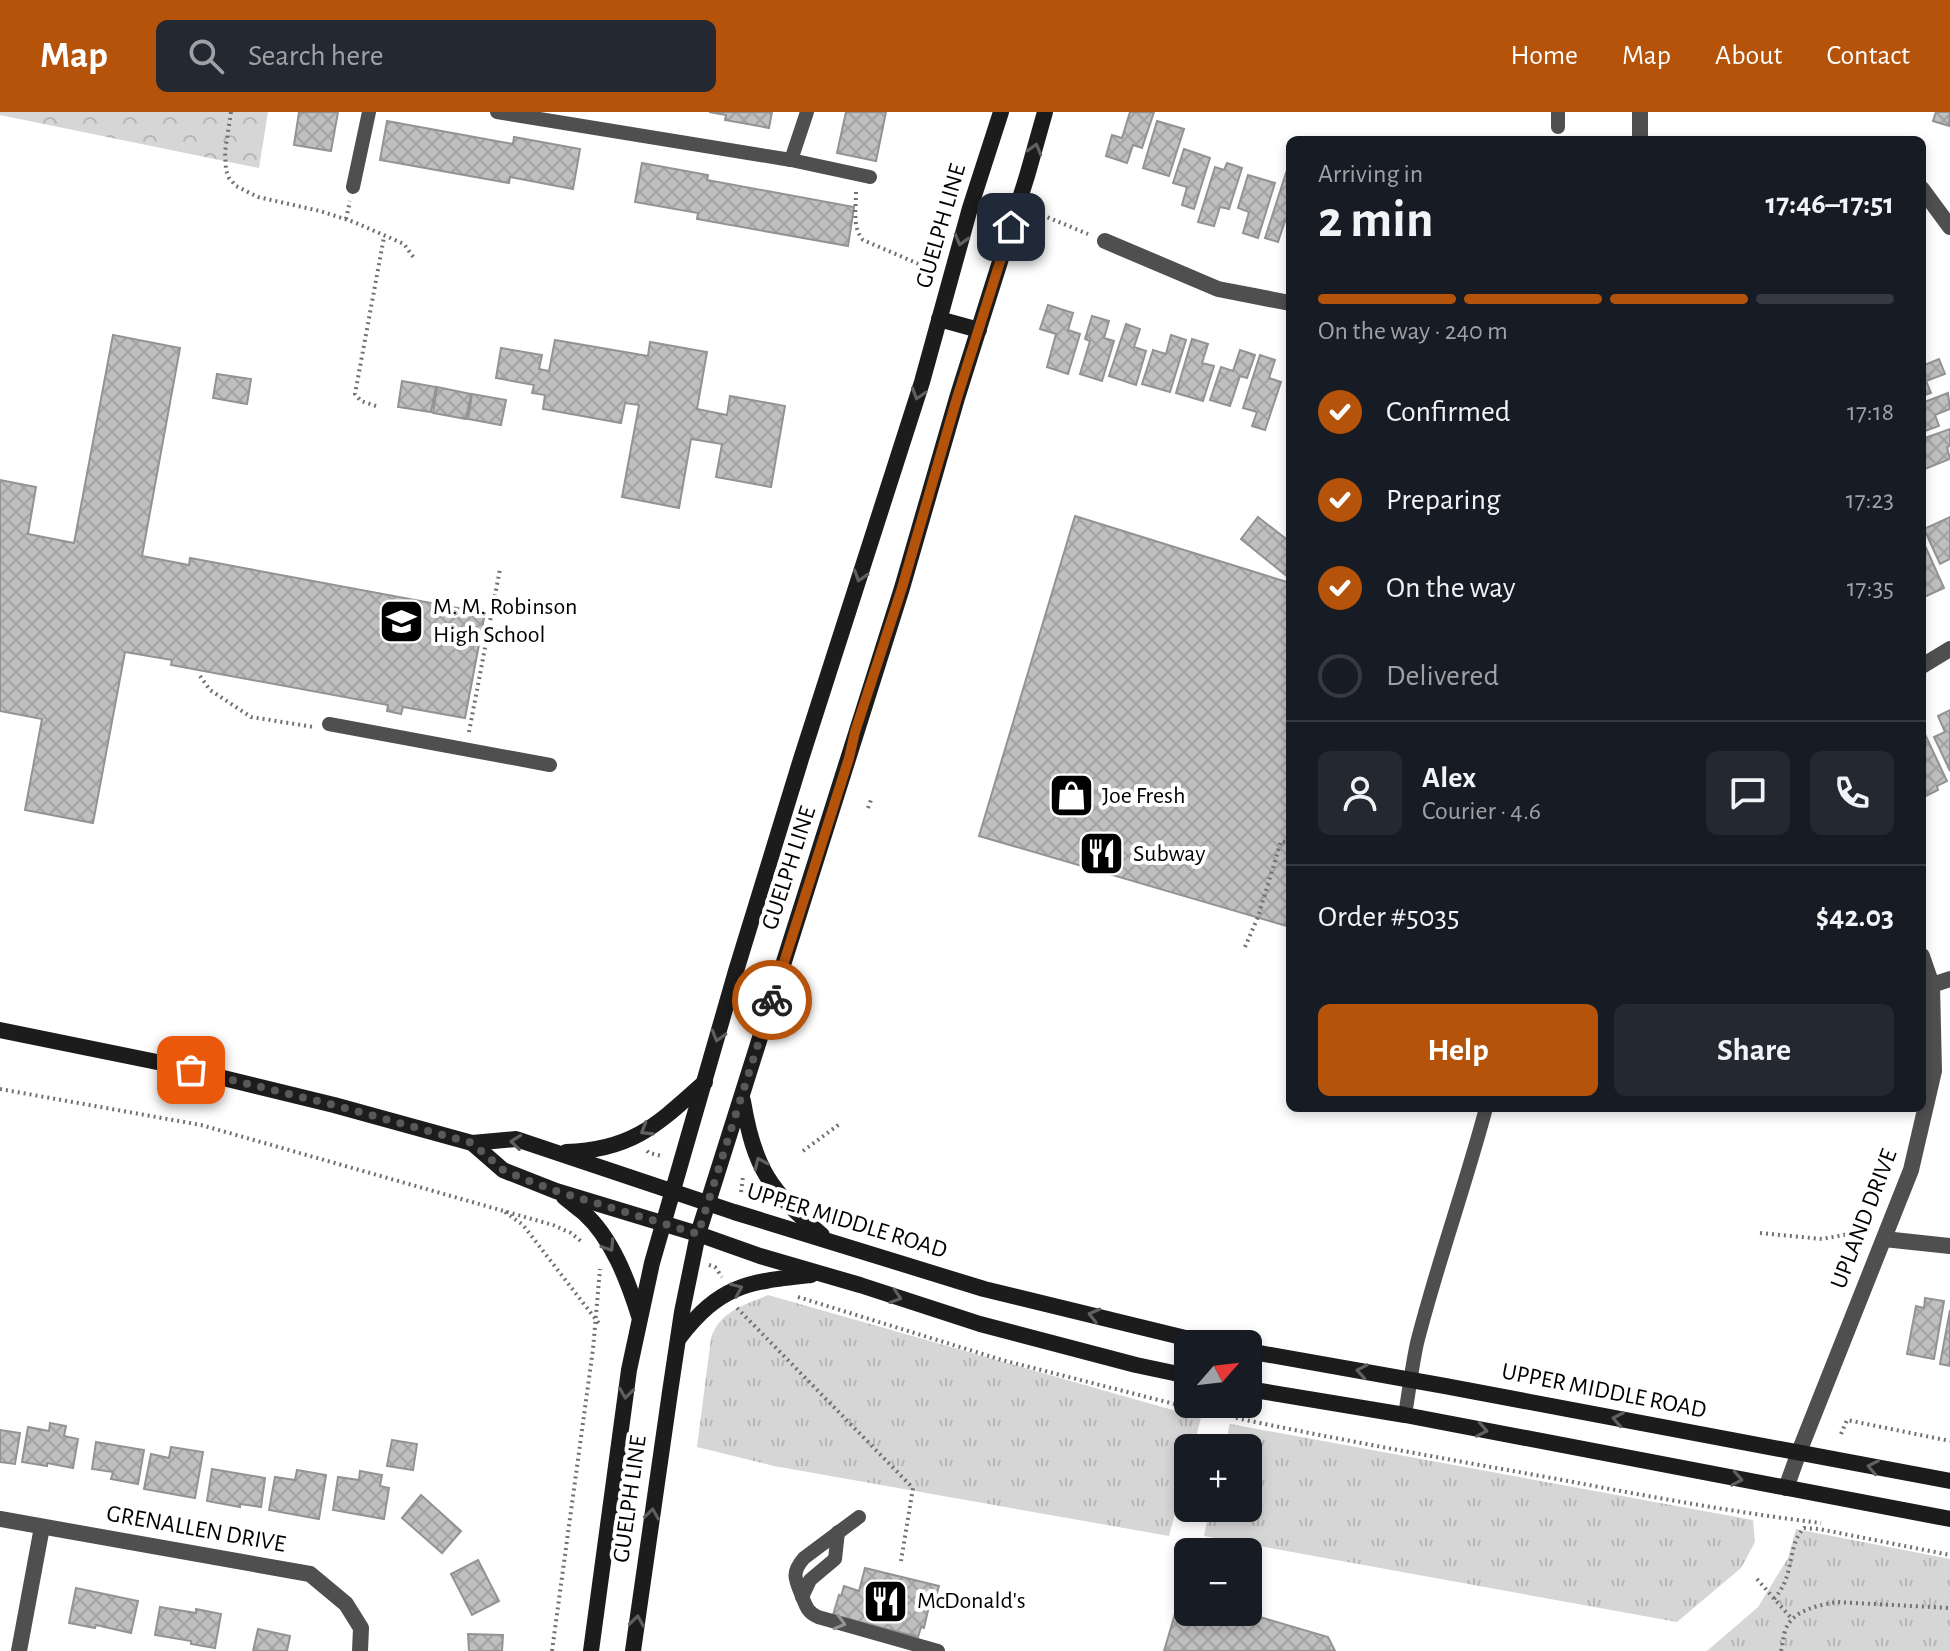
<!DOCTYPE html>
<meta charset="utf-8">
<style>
body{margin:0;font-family:"Alegreya Sans",sans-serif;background:#242831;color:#f1f3f6;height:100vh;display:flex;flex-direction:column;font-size:30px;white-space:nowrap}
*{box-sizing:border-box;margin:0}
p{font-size:26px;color:#9ea1a6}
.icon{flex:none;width:44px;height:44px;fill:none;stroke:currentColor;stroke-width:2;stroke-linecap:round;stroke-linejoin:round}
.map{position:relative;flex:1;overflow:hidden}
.side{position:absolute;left:1286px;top:24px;width:640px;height:976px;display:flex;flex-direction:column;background:#171b24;border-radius:12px;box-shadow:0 4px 12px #0003}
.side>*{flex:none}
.needle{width:52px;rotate:62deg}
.tools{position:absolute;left:1174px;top:1218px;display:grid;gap:16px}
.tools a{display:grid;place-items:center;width:88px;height:88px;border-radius:12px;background:#171b24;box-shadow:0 4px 12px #0003;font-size:40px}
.pin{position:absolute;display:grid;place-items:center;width:68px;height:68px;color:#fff;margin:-34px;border-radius:16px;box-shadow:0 4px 12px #0006}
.courier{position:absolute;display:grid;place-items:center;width:80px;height:80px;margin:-40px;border:6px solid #b45309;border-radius:50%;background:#fff;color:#222;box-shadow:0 2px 10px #0007}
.overview em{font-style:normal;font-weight:700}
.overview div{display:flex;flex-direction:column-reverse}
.overview{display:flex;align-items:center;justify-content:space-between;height:136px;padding:0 32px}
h1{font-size:52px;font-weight:700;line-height:60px}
.bar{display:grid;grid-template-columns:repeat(4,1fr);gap:12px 8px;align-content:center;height:96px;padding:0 32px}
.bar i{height:10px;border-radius:6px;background:#363941}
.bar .current{background:#b45309}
.bar p{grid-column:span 4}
.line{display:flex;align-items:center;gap:20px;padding:0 32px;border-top:2px solid #363941}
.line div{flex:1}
.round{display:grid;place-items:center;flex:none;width:84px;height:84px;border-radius:12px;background:#242831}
ol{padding:0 32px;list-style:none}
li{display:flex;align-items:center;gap:24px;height:88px}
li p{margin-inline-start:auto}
li .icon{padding:8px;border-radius:50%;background:#b45309;color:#fff;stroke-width:4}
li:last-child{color:#9ea1a6}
li i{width:44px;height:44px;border:4px solid #363941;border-radius:50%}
.cta{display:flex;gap:16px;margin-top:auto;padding:16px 32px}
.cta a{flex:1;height:92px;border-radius:12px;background:#b45309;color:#fff;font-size:32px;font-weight:700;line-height:92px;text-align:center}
.cta a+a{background:#242831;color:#f1f3f6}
header{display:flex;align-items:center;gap:48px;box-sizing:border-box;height:112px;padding:0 40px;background:#b45309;color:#fff}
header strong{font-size:38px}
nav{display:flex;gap:44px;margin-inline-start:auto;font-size:28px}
.search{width:560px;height:72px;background:#242831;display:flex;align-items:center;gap:20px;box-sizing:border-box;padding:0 28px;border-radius:12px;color:#9ea1a6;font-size:30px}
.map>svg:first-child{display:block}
.grass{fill:url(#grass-tufts)}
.forest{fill:url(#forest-crowns)}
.building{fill:url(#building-cross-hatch);stroke:#939393;stroke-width:2}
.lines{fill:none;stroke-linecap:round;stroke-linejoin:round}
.path{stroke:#717171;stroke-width:4;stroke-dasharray:2 4;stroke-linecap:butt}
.lane{stroke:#4f4f4f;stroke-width:14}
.street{stroke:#4f4f4f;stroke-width:16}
.secondary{stroke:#1c1c1c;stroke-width:16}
.oneway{stroke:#606060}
.oneway2{stroke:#959595}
.done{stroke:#595959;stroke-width:8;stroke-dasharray:0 14.4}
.route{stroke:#b45309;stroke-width:10}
.labels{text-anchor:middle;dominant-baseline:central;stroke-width:8;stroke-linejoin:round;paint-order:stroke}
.street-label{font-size:24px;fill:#000;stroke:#fff}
.poi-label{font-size:24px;fill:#000;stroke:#fff;text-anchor:start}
</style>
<header>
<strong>Map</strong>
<div class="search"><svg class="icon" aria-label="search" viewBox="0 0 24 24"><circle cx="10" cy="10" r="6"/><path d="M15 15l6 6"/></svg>Search here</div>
<nav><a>Home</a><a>Map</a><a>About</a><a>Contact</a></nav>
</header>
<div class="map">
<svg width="1950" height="1539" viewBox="0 0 1950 1539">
<defs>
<pattern id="grass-tufts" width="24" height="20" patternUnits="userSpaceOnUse" patternTransform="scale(2)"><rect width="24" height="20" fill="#d6d6d6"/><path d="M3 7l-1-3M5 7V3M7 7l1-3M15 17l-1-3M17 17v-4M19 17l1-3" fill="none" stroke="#b6b6b6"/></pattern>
<pattern id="forest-crowns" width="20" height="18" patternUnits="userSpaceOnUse" patternTransform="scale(2)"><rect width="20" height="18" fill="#d6d6d6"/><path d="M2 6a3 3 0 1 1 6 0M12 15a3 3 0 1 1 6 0" fill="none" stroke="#b6b6b6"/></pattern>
<pattern id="building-cross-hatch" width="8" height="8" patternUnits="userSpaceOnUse" patternTransform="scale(2)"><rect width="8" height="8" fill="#bfbfbf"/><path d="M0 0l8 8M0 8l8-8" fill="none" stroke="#a2a2a2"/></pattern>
</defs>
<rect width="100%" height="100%" fill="#fff"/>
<!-- grass -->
<g class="grass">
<path d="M768,1183L1201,1306L1193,1336H1188V1354L1169,1424L774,1354L697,1335L711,1226C720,1199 744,1193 768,1183Z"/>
<path d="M1230,1312L1753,1408L1755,1430L1741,1456L1677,1510L1204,1424L1210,1396H1248V1336H1224Z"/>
<path d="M1796,1417L1950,1447V1539H1707L1758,1495L1788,1446Z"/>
</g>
<!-- forest -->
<path class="forest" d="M0,0H268L259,56L0,3Z"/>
<!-- building -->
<g class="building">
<path d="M299,0H338L331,39L294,33Z"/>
<path d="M709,0H772L769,16L725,8L726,3Z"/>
<path d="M846,0H886L876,49L837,41Z"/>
<path d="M1130,0H1154L1142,36L1133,33L1127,51L1106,44L1112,23L1122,26Z"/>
<path d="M1936,0H1950L1949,14L1933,9Z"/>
<path d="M387,9L513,32L514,25L580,37L573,77L510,65L509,71L380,48Z"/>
<path d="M1157,9L1184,17L1169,64L1143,56Z"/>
<path d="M1184,37L1210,46L1194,97L1182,93L1187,75L1173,71Z"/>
<path d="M642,51L708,63L707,68L854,95L848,134L697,107L698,101L635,90Z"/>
<path d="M1227,51L1242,56L1229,97L1220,95L1214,114L1198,110L1215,55L1224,58Z"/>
<path d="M1286,61L1290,63V111L1285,109L1278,130L1265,126Z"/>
<path d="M1248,63L1275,71L1258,126L1243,121L1249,100L1238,96Z"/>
<path d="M1048,193L1073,201L1068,218L1080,222L1068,262L1047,255L1056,222L1040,217Z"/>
<path d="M1092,204L1109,209L1104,226L1114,229L1102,269L1080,262L1090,229L1085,227Z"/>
<path d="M1126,212L1140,217L1134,235L1146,239L1136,273L1109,264Z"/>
<path d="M113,223L180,236L142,444L189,453L190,446L485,501L465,606L403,595L401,602L387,599L388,593L171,553L172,548L125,540L93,711L25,698L42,607L0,599V368L36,375L28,422L74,431Z"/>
<path d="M1171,223L1186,228L1170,280L1142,272L1153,238L1166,242Z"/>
<path d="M1192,227L1208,232L1202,251L1214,254L1203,289L1176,281Z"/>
<path d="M555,228L648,244L650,230L707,240L697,297L727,303L730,284L785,294L771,375L716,365L722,332L691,327L679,396L622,385L639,293L625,291L621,311L543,297L545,283L532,281L534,273L496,266L501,236L542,243L539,257L549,259Z"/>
<path d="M1240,238L1255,243L1247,266L1240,264L1230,294L1210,288L1221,255L1233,259Z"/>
<path d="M1260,243L1275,248L1269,266L1281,270L1265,318L1252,314L1257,300L1243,296Z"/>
<path d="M1939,247L1945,262L1926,269L1931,281L1922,284V254Z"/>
<path d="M217,262L251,267L247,292L213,286Z"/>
<path d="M402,269L436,275L431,300L398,295Z"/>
<path d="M437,275L471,282L466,307L433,301Z"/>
<path d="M1948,281L1950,297L1935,303L1939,314L1922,320V291Z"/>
<path d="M472,282L506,288L501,313L468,307Z"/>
<path d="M1950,317V334L1947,335L1950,347L1922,358V327Z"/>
<path d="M1075,404L1290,471V815L979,724Z"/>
<path d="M1258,405L1290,430L1289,466L1241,427Z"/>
<path d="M1950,405V447L1940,452L1924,417Z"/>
<path d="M1922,427L1944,476L1922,486Z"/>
<path d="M1950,598V659L1934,625L1945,620L1938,604Z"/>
<path d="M1922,616L1947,669L1937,674L1938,678L1926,684L1924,680H1922Z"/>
<path d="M1925,1186L1944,1189L1934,1247L1907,1242L1916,1194L1924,1196Z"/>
<path d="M1950,1198V1254L1940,1252Z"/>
<path d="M50,1311L66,1314L64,1324L78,1327L73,1356L47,1351V1354L22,1350L28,1315L49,1319Z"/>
<path d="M0,1318L20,1321L15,1352L0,1350Z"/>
<path d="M392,1328L417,1332L413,1358L387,1354Z"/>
<path d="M96,1330L144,1338L138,1372L111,1367L113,1360L92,1357Z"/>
<path d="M171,1335L203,1340L195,1386L144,1377L151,1342L169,1346Z"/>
<path d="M212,1357L265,1366L261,1395L240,1392V1395L207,1389Z"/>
<path d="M297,1358L326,1363L319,1407L269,1398L275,1365L295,1368Z"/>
<path d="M360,1359L382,1363L380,1374L389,1376L384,1407L333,1398L338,1365L359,1368Z"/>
<path d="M421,1383L461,1419L442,1441L402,1406Z"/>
<path d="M478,1448L499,1489L472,1503L451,1462Z"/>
<path d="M865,1456L939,1474L933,1495L929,1494L924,1516L921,1515L918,1525L833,1503L839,1483L841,1484L844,1474L859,1479Z"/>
<path d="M76,1476L138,1489L131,1521L96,1513L95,1516L69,1511Z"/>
<path d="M160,1495L196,1501V1497L221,1502L215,1536L191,1532V1529L155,1523Z"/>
<path d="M1188,1495V1500H1243L1328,1525L1335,1539H1164L1175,1502Z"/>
<path d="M258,1517L290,1524L287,1539H253Z"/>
<path d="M468,1522L503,1523L502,1539H469Z"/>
</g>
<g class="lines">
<!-- path -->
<g class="path">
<path d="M231,0L225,40L226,58L229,66L236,74L258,85L320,99L354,110L404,132L414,146"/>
<path d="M856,80C856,97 852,115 863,128L928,156"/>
<path d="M1042,103L1088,122"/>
<path d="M346,107L350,89"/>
<path d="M376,294L361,289L355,282L384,125"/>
<path d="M200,564L210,578L251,605L314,615"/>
<path d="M469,620L500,457"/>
<path d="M868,696L871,688"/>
<path d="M1245,835L1258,805L1281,729L1290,731"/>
<path d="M0,977L201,1013L553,1113L571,1121L582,1130"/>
<path d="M647,1039L649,1041L662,1044"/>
<path d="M803,1039L841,1011"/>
<path d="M741,1080L743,1065"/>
<path d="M505,1100L523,1113L601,1214"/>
<path d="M1760,1121L1822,1127L1860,1120"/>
<path d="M709,1153L715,1155L722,1165"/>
<path d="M798,1185L1002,1248L1194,1297"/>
<path d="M737,1196L913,1376L901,1449"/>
<path d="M1236,1306C1341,1328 1446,1347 1552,1366C1641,1383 1731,1400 1821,1411"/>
<path d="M1841,1322L1847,1308L1950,1329"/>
<path d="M1757,1467L1792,1507"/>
<path d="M1774,1487C1780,1480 1784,1473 1787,1464C1792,1448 1792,1428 1804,1416L1819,1417L1950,1443"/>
<path d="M552,1539L593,1237L600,1157"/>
<path d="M1781,1539C1783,1532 1783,1526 1785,1519C1792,1498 1817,1494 1836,1490L1950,1496"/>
</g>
<!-- lane -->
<g class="lane">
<path d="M497,0L791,48L870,65"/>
<path d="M1558,0V15"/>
<path d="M791,48L807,0"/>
<path d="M353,75L369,0"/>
<path d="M329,612L550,653"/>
<path d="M1405,1303C1409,1279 1412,1254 1417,1231C1437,1152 1465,1075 1486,996"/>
<path d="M859,1405L804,1446C791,1461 795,1467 802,1484C806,1494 807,1500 818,1505L938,1539"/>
<path d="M802,1485L810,1468L835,1447L838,1420"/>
</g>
<!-- street -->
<g class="street">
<path d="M1640,0V28"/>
<path d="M1922,77L1950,115"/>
<path d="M1105,129L1218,177L1290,191"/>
<path d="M1922,554L1950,537"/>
<path d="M1932,873L1950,867"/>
<path d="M1884,1127L1950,1134"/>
<path d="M1786,1376L1799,1340L1911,1058L1934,959L1932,873L1922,844"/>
<path d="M0,1407L310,1462L346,1492L361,1516L360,1539"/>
<path d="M19,1539L42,1415"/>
</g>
<!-- secondary -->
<g class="secondary">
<path d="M939,207L979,218"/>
<path d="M0,918L162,951L334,993L472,1031L516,1027L734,1100L984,1177L1210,1232"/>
<path d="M743,989C754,1056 770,1079 822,1123"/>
<path d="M472,1031L503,1058L556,1079L698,1122L760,1144L860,1173L980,1212L1136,1253L1188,1264"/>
<path d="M566,1040C633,1038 658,1012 705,970"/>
<path d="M564,1085C571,1091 578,1096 584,1101C612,1126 628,1169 639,1204"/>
<path d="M679,1226C721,1172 747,1170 811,1163"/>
<path d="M1248,1239L1445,1274L1950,1369"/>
<path d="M1248,1277L1405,1303L1950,1407"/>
<path d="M591,1539L629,1258L652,1151L736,859L801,647L922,270L970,96L1001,0"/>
<path d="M633,1539L670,1280L682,1200L698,1122L902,476L957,286L1027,64L1045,0"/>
</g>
</g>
<!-- one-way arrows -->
<defs><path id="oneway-chevron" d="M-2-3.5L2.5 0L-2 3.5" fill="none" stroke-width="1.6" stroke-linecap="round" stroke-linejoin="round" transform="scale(2)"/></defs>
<g class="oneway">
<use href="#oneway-chevron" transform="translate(1035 37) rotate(-74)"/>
<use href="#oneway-chevron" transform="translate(961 128) rotate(106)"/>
<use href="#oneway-chevron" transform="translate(918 282) rotate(107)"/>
<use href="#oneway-chevron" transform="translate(860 464) rotate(108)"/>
<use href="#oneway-chevron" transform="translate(718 924) rotate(106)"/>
<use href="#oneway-chevron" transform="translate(646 1018) rotate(149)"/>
<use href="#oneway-chevron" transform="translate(516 1030) rotate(-174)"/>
<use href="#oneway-chevron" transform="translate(760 1051) rotate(-114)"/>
<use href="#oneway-chevron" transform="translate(609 1134) rotate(57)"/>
<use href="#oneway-chevron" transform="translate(737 1177) rotate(-24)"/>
<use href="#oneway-chevron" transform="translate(896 1185) rotate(18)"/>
<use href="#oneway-chevron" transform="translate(1094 1203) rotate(-166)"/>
<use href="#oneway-chevron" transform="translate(1362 1259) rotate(-170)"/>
<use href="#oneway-chevron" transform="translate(626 1281) rotate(98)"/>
<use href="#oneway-chevron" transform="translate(1618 1307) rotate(-169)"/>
<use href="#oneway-chevron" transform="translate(1482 1318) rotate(11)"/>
<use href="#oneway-chevron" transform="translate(1873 1355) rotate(-169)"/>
<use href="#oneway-chevron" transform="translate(1737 1367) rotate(11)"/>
<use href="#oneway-chevron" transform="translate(652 1402) rotate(-82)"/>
<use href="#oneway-chevron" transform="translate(637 1509) rotate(-82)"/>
</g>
<use class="oneway2" href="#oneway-chevron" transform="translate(840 1511) rotate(16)"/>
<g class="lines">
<!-- done -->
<path class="done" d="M191,958L334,993L472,1031L503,1058L529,1069L556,1079L698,1122L772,888"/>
<!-- route -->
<path class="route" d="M772,888L849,646L855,620L902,476L957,286L1011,115"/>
</g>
<!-- icons -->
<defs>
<symbol id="school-square" viewBox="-11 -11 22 22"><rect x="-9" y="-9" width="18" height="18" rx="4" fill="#000" stroke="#fff"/><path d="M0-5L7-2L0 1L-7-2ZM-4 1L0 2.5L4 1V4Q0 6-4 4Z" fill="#fff"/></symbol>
<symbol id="shop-square" viewBox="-11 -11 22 22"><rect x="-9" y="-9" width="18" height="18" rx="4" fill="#000" stroke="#fff"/><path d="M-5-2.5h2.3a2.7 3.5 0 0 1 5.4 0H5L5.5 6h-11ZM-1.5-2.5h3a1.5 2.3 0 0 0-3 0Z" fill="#fff"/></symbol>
<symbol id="restaurant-square" viewBox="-11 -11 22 22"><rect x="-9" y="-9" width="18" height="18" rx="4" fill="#000" stroke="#fff"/><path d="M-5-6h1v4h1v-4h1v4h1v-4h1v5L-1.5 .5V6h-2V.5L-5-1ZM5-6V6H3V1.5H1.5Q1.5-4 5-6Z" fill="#fff"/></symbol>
</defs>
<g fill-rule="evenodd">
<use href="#school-square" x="376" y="484" width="51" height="51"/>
<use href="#shop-square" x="1046" y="658" width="51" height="51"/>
<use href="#restaurant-square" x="1076" y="716" width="51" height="51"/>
<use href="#restaurant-square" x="860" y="1464" width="51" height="51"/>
</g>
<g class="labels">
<!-- street labels -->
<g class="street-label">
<text transform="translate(941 114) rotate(-74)">GUELPH LINE</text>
<text transform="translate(789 756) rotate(-72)">GUELPH LINE</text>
<text transform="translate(1864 1107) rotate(-69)">UPLAND DRIVE</text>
<text transform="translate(847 1109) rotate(17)">UPPER MIDDLE ROAD</text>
<text transform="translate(1604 1279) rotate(11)">UPPER MIDDLE ROAD</text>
<text transform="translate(630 1387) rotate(-82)">GUELPH LINE</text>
<text transform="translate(196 1417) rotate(10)">GRENALLEN DRIVE</text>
</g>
<!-- poi labels -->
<g class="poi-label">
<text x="433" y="495">M. M. Robinson<tspan x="433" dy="28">High School</tspan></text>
<text x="1102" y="684">Joe Fresh</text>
<text x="1133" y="742">Subway</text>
<text x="917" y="1489">McDonald's</text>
</g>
</g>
</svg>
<div class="tools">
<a><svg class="needle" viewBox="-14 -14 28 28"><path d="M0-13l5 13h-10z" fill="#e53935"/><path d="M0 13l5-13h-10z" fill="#9ea1a6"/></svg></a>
<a>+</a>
<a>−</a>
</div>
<div class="pin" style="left:191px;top:958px;background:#ea580c"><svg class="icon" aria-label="bag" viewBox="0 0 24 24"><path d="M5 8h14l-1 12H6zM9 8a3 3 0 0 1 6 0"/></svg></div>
<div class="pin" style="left:1011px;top:115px;background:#1f2937"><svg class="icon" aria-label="home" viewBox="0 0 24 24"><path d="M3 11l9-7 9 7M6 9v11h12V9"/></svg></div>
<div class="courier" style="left:772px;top:888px"><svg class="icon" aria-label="bike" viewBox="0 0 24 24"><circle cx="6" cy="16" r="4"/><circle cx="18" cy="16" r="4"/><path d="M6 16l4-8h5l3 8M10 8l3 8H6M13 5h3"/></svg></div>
<section class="side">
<div class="overview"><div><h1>2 min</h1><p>Arriving in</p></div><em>17:46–17:51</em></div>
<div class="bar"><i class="current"></i><i class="current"></i><i class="current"></i><i></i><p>On the way · 240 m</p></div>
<ol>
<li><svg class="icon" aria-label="check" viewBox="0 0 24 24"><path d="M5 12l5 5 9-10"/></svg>Confirmed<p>17:18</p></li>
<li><svg class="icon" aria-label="check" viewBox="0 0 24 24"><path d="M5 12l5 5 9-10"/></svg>Preparing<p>17:23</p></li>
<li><svg class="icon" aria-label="check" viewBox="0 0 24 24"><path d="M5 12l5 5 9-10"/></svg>On the way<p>17:35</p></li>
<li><i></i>Delivered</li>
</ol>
<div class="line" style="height:144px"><a class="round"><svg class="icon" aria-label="person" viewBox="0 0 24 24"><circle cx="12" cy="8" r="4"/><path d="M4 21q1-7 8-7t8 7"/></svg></a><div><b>Alex</b><p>Courier · 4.6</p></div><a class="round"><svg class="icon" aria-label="chat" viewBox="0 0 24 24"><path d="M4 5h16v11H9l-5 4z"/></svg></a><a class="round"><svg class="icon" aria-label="phone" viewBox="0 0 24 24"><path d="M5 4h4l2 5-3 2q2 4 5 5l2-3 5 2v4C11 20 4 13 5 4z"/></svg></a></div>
<div class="line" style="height:104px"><div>Order #5035</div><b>$42.03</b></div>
<div class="cta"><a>Help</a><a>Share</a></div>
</section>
</div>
